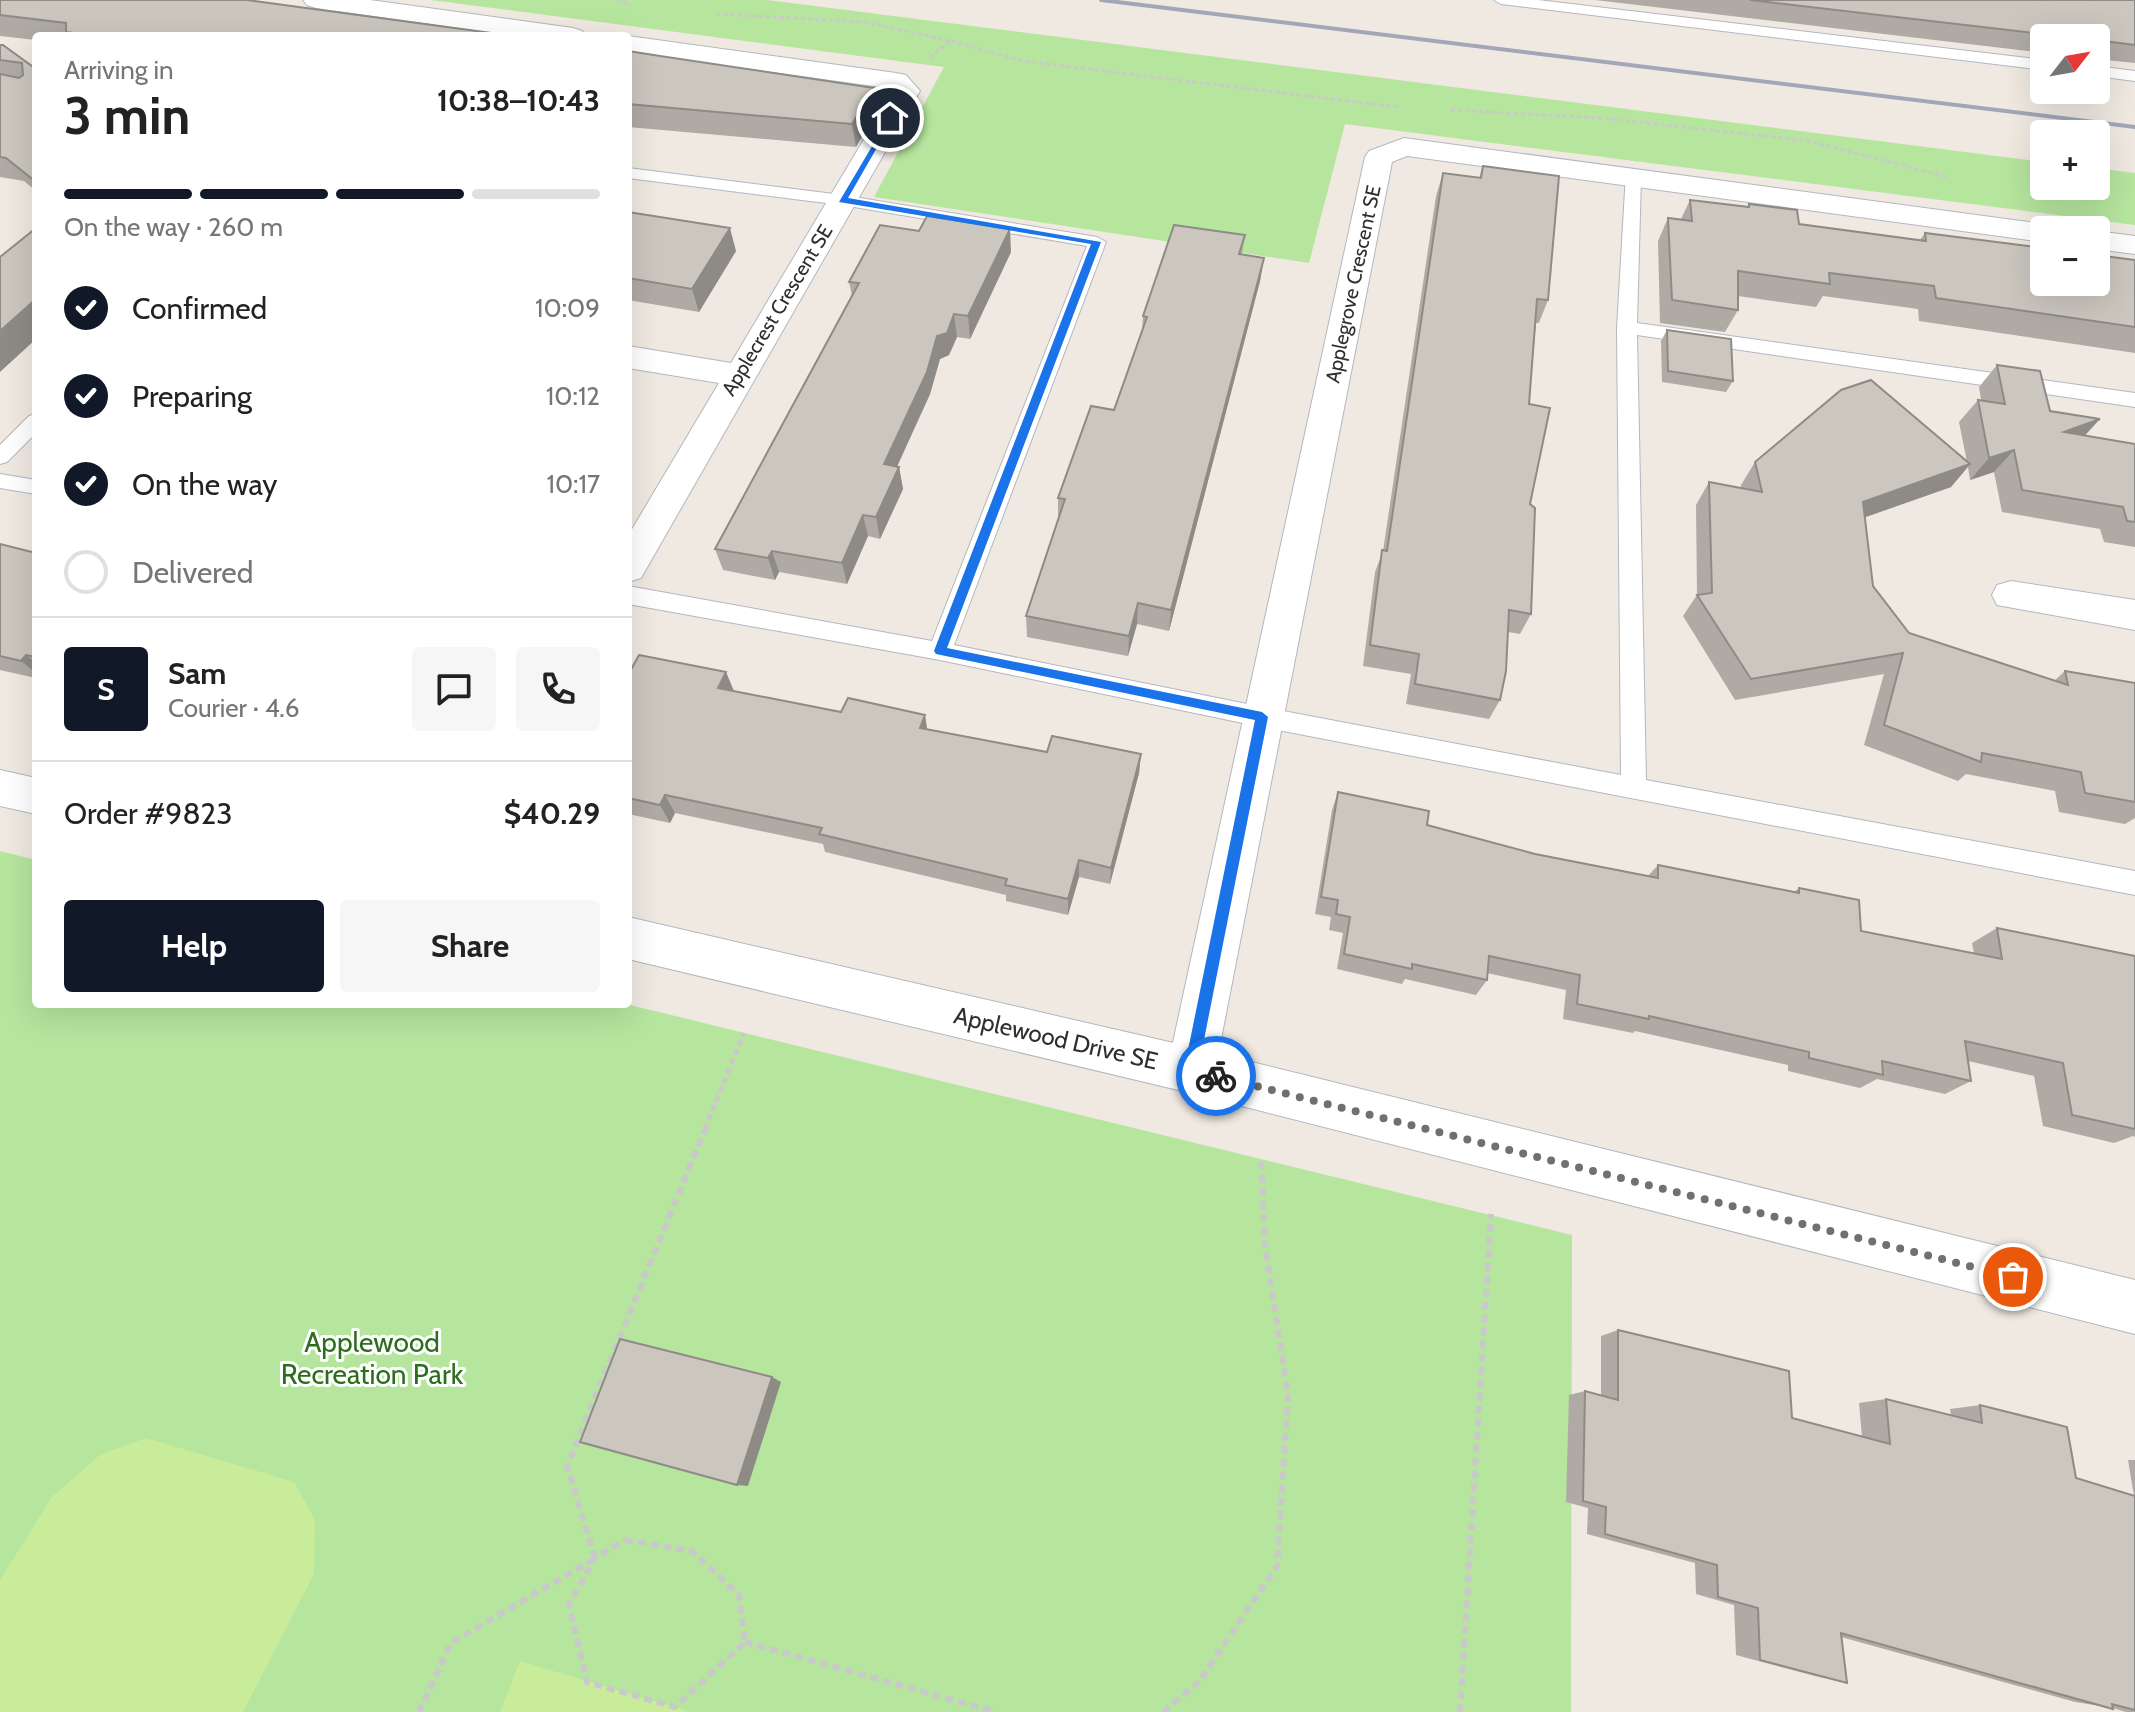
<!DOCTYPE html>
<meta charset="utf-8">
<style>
body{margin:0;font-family:Cabin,sans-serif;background:#f6f6f6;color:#222;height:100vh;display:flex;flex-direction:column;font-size:30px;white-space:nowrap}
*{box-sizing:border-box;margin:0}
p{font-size:26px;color:#767676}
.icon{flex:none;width:44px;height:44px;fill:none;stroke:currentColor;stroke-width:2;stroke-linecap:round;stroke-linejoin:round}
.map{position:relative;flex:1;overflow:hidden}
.panel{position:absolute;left:32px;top:32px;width:600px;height:976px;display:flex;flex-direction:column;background:#fff;border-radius:8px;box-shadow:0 8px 32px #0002}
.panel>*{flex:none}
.needle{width:52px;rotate:59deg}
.buttons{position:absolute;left:2030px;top:24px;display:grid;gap:16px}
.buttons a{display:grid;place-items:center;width:80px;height:80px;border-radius:8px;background:#fff;box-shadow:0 8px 32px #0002;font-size:40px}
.pin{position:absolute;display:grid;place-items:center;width:68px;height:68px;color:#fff;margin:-34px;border:4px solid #fff;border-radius:50%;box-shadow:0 2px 8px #0007}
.courier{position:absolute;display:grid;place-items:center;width:80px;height:80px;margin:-40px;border:6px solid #1a73e8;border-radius:50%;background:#fff;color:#222;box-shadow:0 2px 10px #0007}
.overview em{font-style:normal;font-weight:800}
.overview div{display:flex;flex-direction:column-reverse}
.overview{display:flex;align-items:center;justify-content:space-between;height:136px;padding:0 32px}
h1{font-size:52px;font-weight:800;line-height:60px}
.bar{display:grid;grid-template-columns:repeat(4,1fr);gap:12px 8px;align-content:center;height:96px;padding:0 32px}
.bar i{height:10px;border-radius:6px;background:#e0e0e0}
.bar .selected{background:#111827}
.bar p{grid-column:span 4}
.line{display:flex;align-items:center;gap:20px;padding:0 32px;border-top:2px solid #e0e0e0}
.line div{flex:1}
.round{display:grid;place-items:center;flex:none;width:84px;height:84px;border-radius:8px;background:#f6f6f6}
ol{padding:0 32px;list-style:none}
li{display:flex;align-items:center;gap:24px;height:88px}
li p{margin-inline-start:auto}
li .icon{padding:8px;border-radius:50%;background:#111827;color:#fff;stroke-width:4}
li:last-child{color:#767676}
li i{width:44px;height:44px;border:4px solid #e0e0e0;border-radius:50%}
.action{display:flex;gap:16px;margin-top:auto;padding:16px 32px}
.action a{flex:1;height:92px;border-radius:8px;background:#111827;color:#fff;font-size:32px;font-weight:800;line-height:92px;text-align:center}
.action a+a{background:#f6f6f6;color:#222}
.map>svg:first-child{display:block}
.green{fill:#b6e59e}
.pitch{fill:#c9ec9a}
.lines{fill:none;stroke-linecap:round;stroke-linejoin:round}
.lane-casing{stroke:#b4b7c1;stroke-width:2}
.street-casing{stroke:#b4b7c1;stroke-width:2}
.secondary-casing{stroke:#b4b7c1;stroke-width:2}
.path-far2{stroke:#c9c9c9;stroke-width:3;stroke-dasharray:4 3;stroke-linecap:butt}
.path-far1{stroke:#c9c9c9;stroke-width:5;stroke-dasharray:6 4;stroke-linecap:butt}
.path{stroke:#c9c9c9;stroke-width:6;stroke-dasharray:8 5;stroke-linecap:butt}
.lane{fill:#fff;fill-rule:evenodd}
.street{fill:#fff;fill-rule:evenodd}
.secondary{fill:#fff;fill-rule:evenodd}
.rail{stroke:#a3a6b8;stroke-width:4}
.wall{fill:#afaba4}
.shaded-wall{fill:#8e8b86}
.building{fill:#cbc7bf;stroke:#8e8b86;stroke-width:2}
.route{fill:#1a73e8}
.done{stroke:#726f6d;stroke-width:8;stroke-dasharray:0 14.4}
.labels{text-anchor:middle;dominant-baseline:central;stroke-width:6;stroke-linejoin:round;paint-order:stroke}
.far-street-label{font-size:20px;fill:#2e2e2e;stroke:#fff}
.street-label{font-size:24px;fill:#2e2e2e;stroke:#fff}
.near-park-label{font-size:28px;fill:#2c6e1b;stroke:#fff}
</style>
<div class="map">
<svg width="2135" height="1712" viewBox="0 0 2135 1712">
<rect width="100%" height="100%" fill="#efe9e1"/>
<!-- green -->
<g class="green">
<path d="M431,0H767L2044,162V186H2096V168L2135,173V225L1345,124L1309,263L874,197L944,67Z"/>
<path d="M0,851L36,860V1004H626L1572,1235L1571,1712H0Z"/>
</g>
<!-- pitch -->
<g class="pitch">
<path d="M146,1438L294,1482L315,1520L314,1574L243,1712H0V1580L52,1497L101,1454Z"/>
<path d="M520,1661L691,1712H500Z"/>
</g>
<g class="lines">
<defs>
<g id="lane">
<path d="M1494,0H1538L2044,60V70L1501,4Z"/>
<path d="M2096,66L2135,71V81L2096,76Z"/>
<path d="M628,168L842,195L1097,237L1106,242L954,645L1262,707L1621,775L1617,328L1626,173H1638L1641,177L1637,323L2135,393V407L1637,335L1646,780L2135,871V895L1262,727L940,660L628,604V586L932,641L1087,246L842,205L628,178Z"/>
<path d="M36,414V433L7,462L0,464V445L29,416Z"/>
<path d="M0,474L36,480V494L0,488Z"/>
</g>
<g id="street">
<path d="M303,0H370L573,28L582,31L586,36H518L316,8L307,5Z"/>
<path d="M628,36L896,73L906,75L920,91L641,578L628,582V536L719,383L628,368V346L731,363L892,92L888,88L628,52Z"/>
<path d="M1404,138L2044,224L2057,230H2044V242L1407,156L1392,162L1215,1070L1208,1087L1191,1093L1174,1087L1167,1070L1365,157L1369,151Z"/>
<path d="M2096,231L2135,236V254L2096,249Z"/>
<path d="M2011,581L2135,600V630L1997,605L1992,595L1997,585Z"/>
</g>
<g id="secondary">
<path d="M0,770L36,778V814L0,806Z"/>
<path d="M628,917L1191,1047L2135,1280V1334L1191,1093L628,959Z"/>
</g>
</defs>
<!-- lane casing -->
<use href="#lane" class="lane-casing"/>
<!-- street casing -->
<use href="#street" class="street-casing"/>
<!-- secondary casing -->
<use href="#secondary" class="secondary-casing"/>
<!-- path-far2 -->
<g class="path-far2">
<path d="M617,0L631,5"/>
<path d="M717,14L865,22L951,41L929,58"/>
<path d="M951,41L1023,61L1397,107"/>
<path d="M1451,110L1602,118L1809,141L1947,177"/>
</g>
<!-- path-far1 -->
<path class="path-far1" d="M705,1129L744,1033"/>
<!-- path -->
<g class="path">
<path d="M625,1540L692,1551L739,1595L745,1642L675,1707L587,1682L569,1605L595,1558Z"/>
<path d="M595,1558L567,1466L706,1127"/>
<path d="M745,1642L996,1712"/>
<path d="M419,1712L451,1643L594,1559"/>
<path d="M1163,1712L1199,1682L1277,1566L1288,1395L1265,1245L1261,1159"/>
<path d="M1460,1712L1491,1214"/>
</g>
<!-- lane -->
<use href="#lane" class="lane"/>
<!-- street -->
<use href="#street" class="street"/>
<!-- secondary -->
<use href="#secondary" class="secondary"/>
<!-- rail -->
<path class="rail" d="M1101,0L2135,127"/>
</g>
<!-- wall -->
<g class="wall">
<path d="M0,0L514,36H36V40L0,36Z"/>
<path d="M1595,0H2135V63L2096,59V38H2044V53Z"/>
<path d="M0,45L36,69V191L24,181L0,177Z"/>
<path d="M628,51L877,111L856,147L628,127Z"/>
<path d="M1483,166L1548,300L1539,323H1536L1529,404L1531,614L1520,634L1508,632L1500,700L1489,719L1406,704L1411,674L1363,666L1375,572L1383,551L1436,196L1443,173L1479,178Z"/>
<path d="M1690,200L1747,207L1749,204L1799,224L1920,240L1925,233L2135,260V353L1919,321L1918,309L1823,296L1816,307L1738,296V310L1725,332L1660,323L1658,241L1668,218L1681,219Z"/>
<path d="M628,208L630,212L736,251L699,312L628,300Z"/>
<path d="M1245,235L1242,254L1264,258L1260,281L1169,631L1137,624L1128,656L1027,637L1026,616L1058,520V498L1114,410L1142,331L1143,316Z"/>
<path d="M1011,252L970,339L957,337L949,355L940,359L930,394L897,467H899L903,489L880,539L868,536L847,584L779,572L775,580L723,570L715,549L852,296L849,282Z"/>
<path d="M1667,330L1733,381L1726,392L1662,382L1661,341Z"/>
<path d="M1997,365L2050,411L2085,435L2135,444V547L2104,542L2100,529L2002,512L1994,472L1970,480L1968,467L1951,487L1865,517L1873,586L1909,633L2054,681L2065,671L2135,683V818L2125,824L2059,812L2055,791L1966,774L1958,781L1864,745L1884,674L1735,700L1683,616L1697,595L1696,505L1709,482L1741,488V485L1755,462H1967L1959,422L1978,400H1981L1979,387Z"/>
<path d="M0,544L36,553V678L0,670Z"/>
<path d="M726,672L734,691L1047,752L1141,754L1139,773L1110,884L1079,877L1068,915L1006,901V895L825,852L823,844L675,813L670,823L628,814V675Z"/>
<path d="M1338,792L1427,825L1535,854L1648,876L1658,865L1794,892L1799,888L1861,931L1974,953L1972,943L1997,928L2135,956V1137L2133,1136L2114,1143L2043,1126L2034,1076L1968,1061L1971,1081L1945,1094L1877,1079L1860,1088L1788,1071V1065L1635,1031L1633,1033L1563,1019L1566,990L1487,973V980L1476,995L1405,979L1402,984L1337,969L1343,933L1329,930L1331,917L1315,914L1332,810Z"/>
<path d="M1618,1330L1792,1418L1862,1437L1859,1403L1886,1399L1951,1415L1950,1409L1980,1405L2076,1478L2134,1496L2128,1460H2135V1712H2126L2113,1708L2075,1702L1841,1637L1847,1683L1819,1677L1736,1655L1734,1605L1696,1594L1695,1563L1587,1534L1588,1508L1566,1502L1569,1395L1585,1391L1601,1395V1336Z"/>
</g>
<!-- shaded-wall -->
<g class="shaded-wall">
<path d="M874,88L877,111L856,147L852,124Z"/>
<path d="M730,228L736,251L699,312L692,289Z"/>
<path d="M1010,229L1011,252L970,339L968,316Z"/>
<path d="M1264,258L1260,281L1169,631L1171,610Z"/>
<path d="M36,299V339L0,372V331Z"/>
<path d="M954,314L957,337L949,355L940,359L930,394L888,486L884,464L937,336Z"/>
<path d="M628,404L632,413L628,418Z"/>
<path d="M2100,419L2079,442L2064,432Z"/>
<path d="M2014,450L1994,472L1970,480L1989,458Z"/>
<path d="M1970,464L1951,487L1846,524L1863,502Z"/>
<path d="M899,467L903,489L880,539L876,517Z"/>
<path d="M863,515L868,536L847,584L842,563Z"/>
<path d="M772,551L779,572L775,580L768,558Z"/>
<path d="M1138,603L1137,624L1128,656L1129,636Z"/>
<path d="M26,655L36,663V673L21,661Z"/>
<path d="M726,672L734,692L718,688Z"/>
<path d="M925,715L928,734L920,728Z"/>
<path d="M1141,754L1139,773L1110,884L1111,868Z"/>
<path d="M665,795L675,813L670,823L660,805Z"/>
<path d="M1079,860V877L1068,915V899Z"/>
<path d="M772,1377L781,1382L748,1486L737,1485Z"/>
</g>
<!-- building -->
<g class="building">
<path d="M0,0H247L514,36H98L66,32V23L0,15Z"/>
<path d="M1750,0H2135V45L2096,40V38H2078Z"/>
<path d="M0,45H3L36,69V182L6,158L0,157V74L19,78L23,75L22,63L0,60Z"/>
<path d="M628,51L660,56L874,88L852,124L628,104Z"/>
<path d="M1483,166L1559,176L1548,300L1537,299L1529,404L1550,408L1530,504L1535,508L1531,614L1509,610L1506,671L1500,700L1415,684L1419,654L1370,645L1382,550L1387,551L1443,173L1481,178Z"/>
<path d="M1690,200L1749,207V204L1797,210L1799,224L1926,241L1925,233L2044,248V282H2096V255L2135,260V327L1936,298L1934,286L1829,273L1830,284L1738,271V310L1672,300L1668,218L1692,221Z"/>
<path d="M628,212L730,228L692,289L628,278Z"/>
<path d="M927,216L1010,229L968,316L954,314L947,333L937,336L927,372L884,464L899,467L876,517L863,515L842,563L772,551L768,558L715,549L859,283L849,282L880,225L919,231Z"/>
<path d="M1174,225L1245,235L1239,254L1264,258L1171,610L1138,603L1129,636L1026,616L1065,499L1058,498L1091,406L1114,410L1147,317L1143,316Z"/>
<path d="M36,228V299L0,331V257Z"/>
<path d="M1667,330L1731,339L1733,381L1668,371Z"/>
<path d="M1997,365L2040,371L2050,411L2100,419L2064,432L2135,444V522L2127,521L2123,507L2022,490L2014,450L1989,458L1978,400L2005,404Z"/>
<path d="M1871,380L1970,464L1863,502L1873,586L1909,633L2068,685L2065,671L2135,683V802L2085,793L2081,772L1982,753L1981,762L1884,725L1903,653L1751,679L1697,595L1712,593L1709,482L1762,492L1755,462L1841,390Z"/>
<path d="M0,544L36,553V657L26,655L21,661L0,656Z"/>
<path d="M639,655L726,672L718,688L841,712L848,698L925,715L920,728L1047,752L1052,736L1141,754L1111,868L1079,860L1068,899L1005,885L1007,879L819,834L822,828L665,795L660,805L628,798V675Z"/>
<path d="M1338,792L1429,811L1427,825L1535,854L1658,878V865L1799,893V888L1859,900L1861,931L2002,959L1997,928L2135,956V1129L2072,1115L2063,1063L1965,1041L1971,1081L1882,1061L1883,1075L1809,1058V1052L1649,1016V1019L1577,1004L1580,975L1489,956L1487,980L1412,964V969L1344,954L1350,917L1336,914L1338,900L1321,897Z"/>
<path d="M1618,1330L1789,1371L1792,1418L1890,1444L1886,1399L1982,1423L1980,1405L2067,1427L2076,1478L2135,1496V1710L2112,1704L2113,1709L1841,1633L1847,1683L1760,1660L1758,1608L1718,1597L1717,1565L1605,1534L1606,1507L1583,1501L1585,1391L1618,1400Z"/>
<path d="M620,1339L772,1377L737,1485L580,1442Z"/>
</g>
<!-- route -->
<path class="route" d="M890,116L894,118L848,198L1101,242L947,648L1262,712L1268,717L1199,1065L1221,1071V1081L1216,1083L1186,1074L1184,1070L1255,720L936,654L934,651L1091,244L839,202Z"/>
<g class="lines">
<!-- done -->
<path class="done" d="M1216,1076L2013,1277"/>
</g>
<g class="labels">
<!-- far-street labels -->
<g class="far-street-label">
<text transform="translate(1353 284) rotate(-78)">Applegrove Crescent SE</text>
<text transform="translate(777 310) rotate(-59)">Applecrest Crescent SE</text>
</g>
<!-- street labels -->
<g class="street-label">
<text transform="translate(1056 1038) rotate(13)">Applewood Drive SE</text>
</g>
<!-- near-park labels -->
<g class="near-park-label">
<text x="372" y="1342">Applewood<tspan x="372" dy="32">Recreation Park</tspan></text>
</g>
</g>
</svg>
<div class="buttons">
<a><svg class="needle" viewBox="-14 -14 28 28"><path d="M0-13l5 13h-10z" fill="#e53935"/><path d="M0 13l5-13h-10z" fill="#767676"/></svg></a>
<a>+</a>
<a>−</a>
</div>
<div class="pin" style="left:2013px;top:1277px;background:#ea580c"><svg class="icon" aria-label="bag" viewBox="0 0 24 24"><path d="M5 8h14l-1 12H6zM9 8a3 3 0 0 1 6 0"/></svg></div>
<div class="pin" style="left:890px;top:118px;background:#1f2937"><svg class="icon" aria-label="home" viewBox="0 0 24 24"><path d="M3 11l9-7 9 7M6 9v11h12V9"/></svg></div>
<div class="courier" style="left:1216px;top:1076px"><svg class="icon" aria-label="bike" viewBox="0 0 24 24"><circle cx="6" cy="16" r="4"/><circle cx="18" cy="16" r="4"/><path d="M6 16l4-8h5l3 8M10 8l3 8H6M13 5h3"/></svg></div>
<section class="panel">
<div class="overview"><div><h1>3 min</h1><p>Arriving in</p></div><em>10:38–10:43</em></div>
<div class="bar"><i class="selected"></i><i class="selected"></i><i class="selected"></i><i></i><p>On the way · 260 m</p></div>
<ol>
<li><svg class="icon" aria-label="check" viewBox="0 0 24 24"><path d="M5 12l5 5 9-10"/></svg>Confirmed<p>10:09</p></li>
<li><svg class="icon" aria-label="check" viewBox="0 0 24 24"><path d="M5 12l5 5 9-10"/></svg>Preparing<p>10:12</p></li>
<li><svg class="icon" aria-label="check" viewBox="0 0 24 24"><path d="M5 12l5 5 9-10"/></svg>On the way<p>10:17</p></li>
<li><i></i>Delivered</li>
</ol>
<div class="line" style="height:144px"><b class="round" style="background:#111827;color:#fff">S</b><div><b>Sam</b><p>Courier · 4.6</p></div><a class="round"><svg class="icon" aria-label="chat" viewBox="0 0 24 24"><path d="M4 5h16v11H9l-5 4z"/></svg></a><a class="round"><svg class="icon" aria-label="phone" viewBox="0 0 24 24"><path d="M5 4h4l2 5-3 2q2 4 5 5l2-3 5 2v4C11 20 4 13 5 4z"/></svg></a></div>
<div class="line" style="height:104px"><div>Order #9823</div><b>$40.29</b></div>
<div class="action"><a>Help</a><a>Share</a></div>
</section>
</div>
